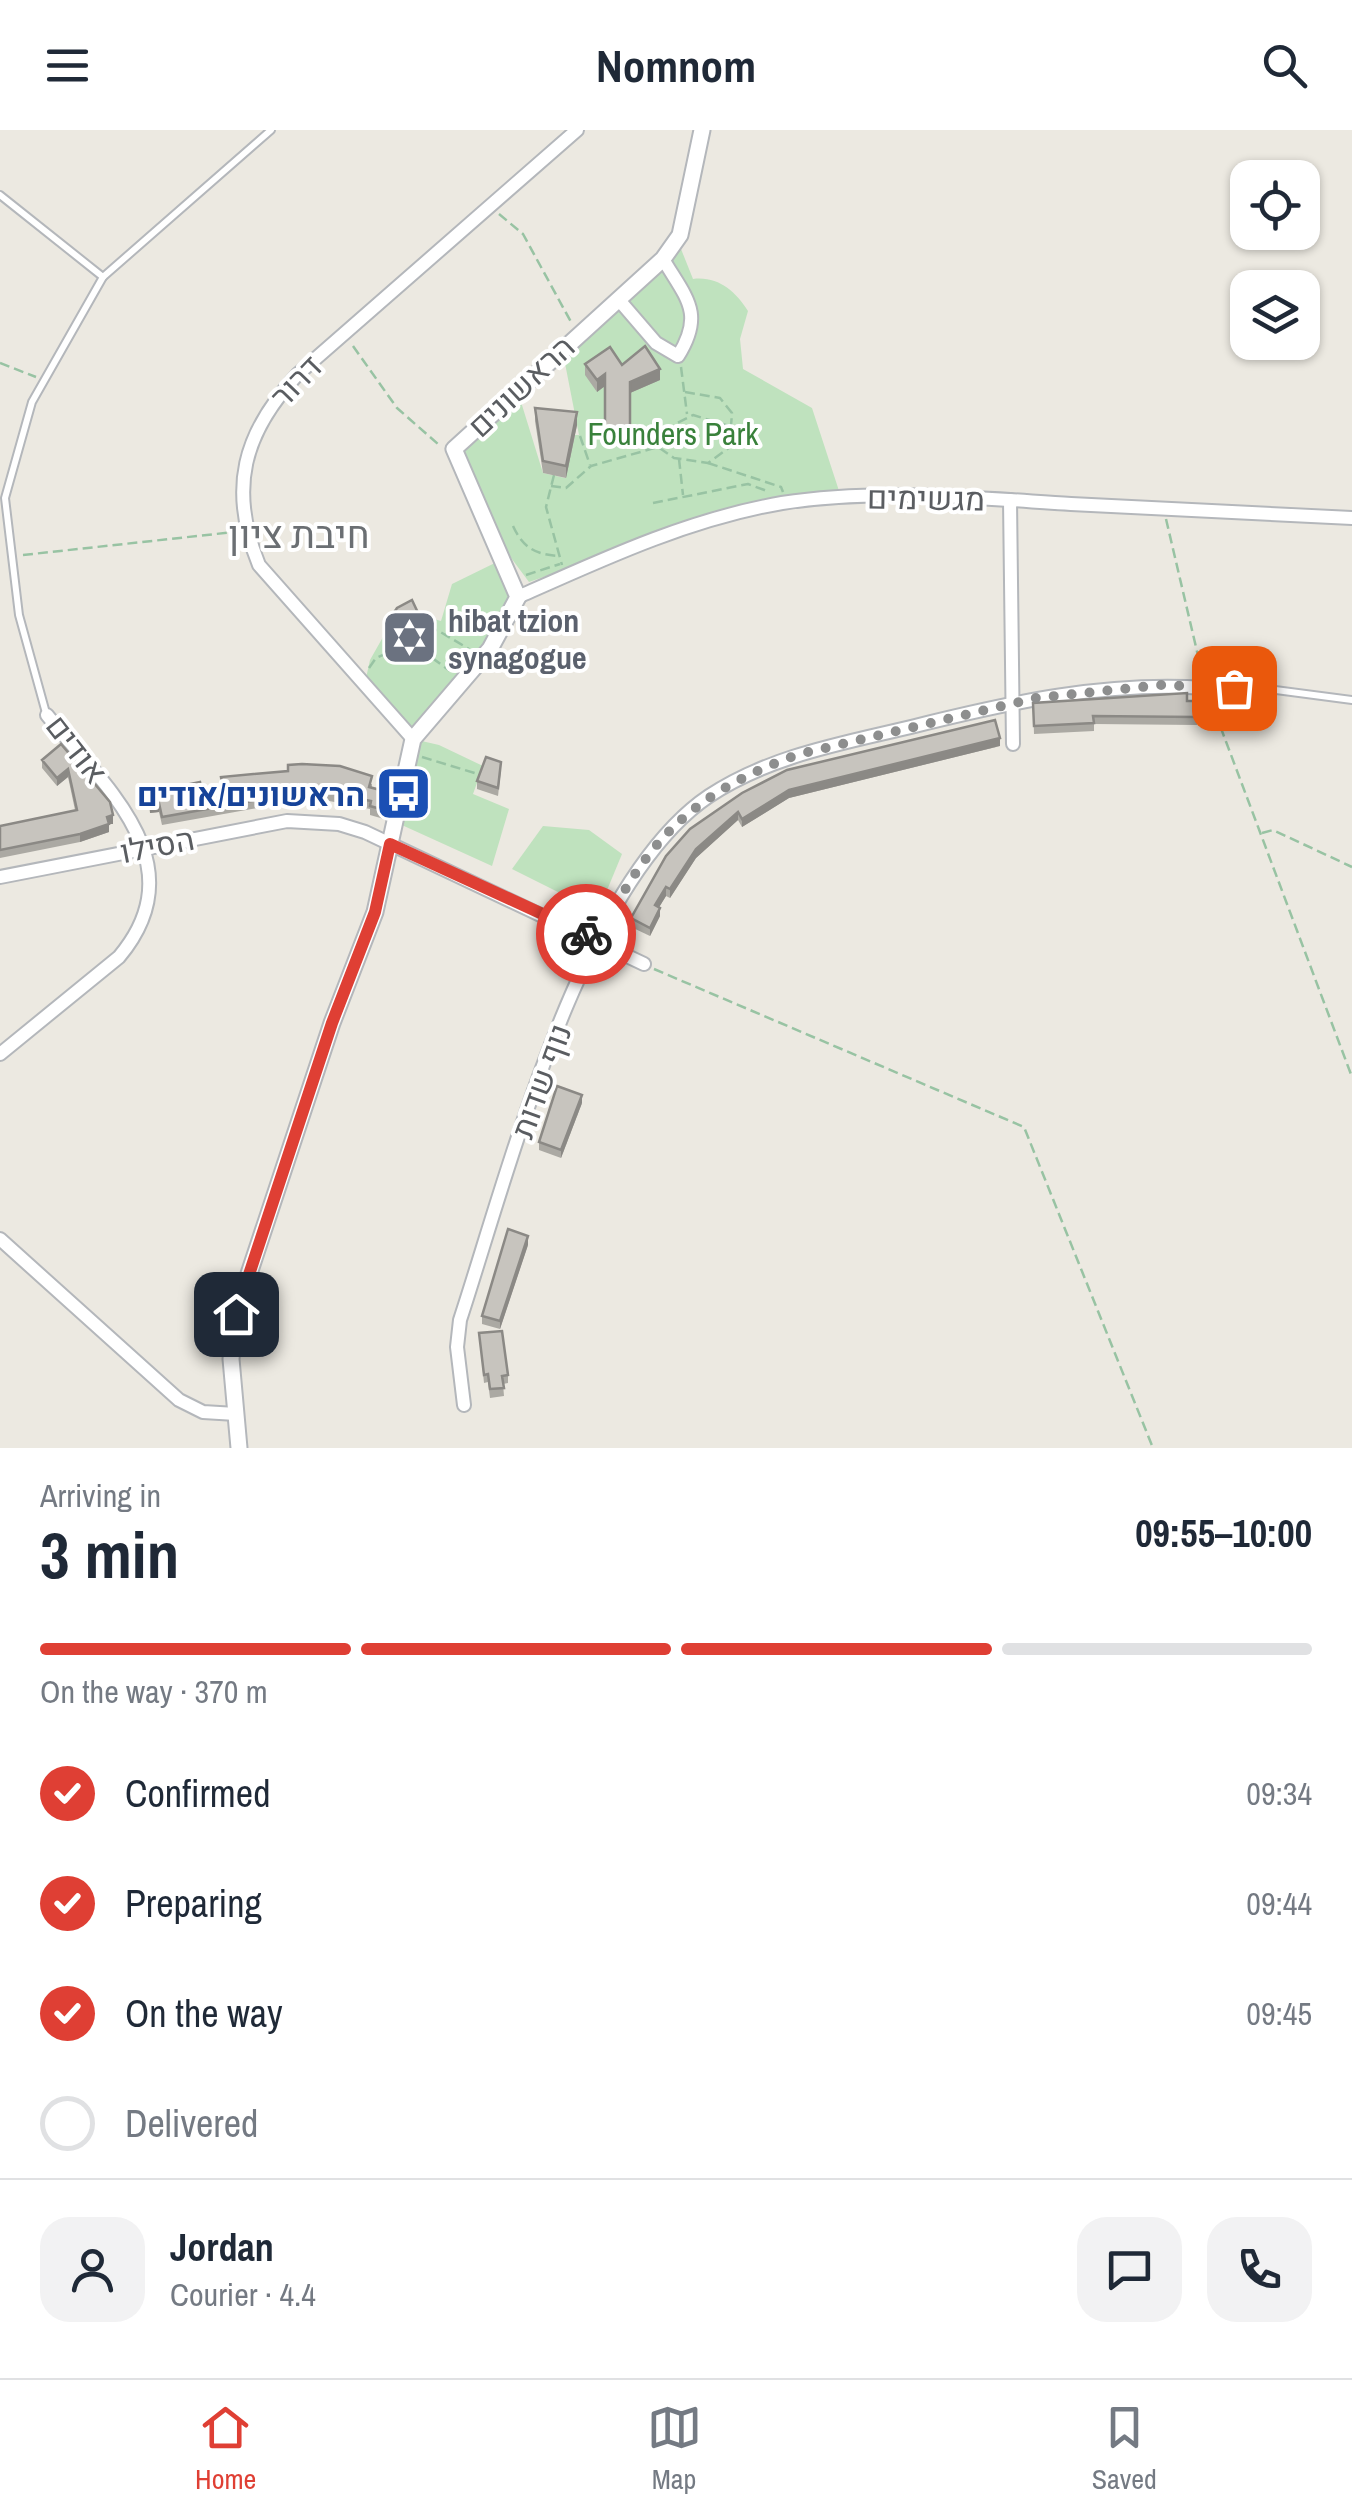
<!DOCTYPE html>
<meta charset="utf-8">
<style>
body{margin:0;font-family:"Archivo Narrow",Heebo,sans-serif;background:#f2f2f3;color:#1f2937;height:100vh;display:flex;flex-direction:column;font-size:38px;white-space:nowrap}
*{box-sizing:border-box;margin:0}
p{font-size:32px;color:#747a83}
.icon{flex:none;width:55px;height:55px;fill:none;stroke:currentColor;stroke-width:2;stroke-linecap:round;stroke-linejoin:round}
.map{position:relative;height:1318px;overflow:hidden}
.drawer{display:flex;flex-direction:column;background:#fff;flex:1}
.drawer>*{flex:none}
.fabs{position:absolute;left:1230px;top:30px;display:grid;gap:20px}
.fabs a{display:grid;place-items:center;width:90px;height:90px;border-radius:20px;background:#fff;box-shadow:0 2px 8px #0004;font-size:50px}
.pin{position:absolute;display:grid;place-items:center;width:85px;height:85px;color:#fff;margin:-42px;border-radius:20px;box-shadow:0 5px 15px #0006}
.courier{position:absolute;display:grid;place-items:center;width:100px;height:100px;margin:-50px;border:8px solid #df3f34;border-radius:50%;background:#fff;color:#222;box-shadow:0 2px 12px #0007}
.summary em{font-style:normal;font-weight:800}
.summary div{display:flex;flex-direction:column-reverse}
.summary{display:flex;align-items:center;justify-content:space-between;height:170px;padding:0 40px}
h1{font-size:65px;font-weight:800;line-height:75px}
.bar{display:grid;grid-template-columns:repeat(4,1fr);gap:15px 10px;align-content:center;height:120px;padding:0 40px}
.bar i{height:12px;border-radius:8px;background:#e0e1e3}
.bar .active{background:#df3f34}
.bar p{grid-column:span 4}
.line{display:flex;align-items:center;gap:25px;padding:0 40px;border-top:2px solid #e0e1e3}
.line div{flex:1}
.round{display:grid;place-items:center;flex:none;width:105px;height:105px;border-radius:30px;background:#f2f2f3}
ol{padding:0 40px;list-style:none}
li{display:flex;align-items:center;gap:30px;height:110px}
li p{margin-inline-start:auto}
li .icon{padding:10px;border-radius:50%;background:#df3f34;color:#fff;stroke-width:4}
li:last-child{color:#747a83}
li i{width:55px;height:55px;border:5px solid #e0e1e3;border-radius:50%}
header{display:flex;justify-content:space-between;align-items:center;height:130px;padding:0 40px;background:#fff;font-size:45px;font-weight:800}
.dock{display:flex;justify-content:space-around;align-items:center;height:140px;border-top:2px solid #e0e1e3;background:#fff;font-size:28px;color:#747a83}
.dock a{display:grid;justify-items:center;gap:5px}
.dock .active{color:#df3f34}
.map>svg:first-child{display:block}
.green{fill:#bfe2be}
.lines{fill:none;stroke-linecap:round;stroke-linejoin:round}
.service-casing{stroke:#b4b7bb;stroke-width:10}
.minor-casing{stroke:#b4b7bb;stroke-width:16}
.tertiary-casing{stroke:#b4b7bb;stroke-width:19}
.path{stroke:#98c3a3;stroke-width:2.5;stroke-dasharray:10 5;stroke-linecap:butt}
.service{stroke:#fff;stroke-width:6}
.minor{stroke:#fff;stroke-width:12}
.tertiary{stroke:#fff;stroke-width:15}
.wall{fill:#aba9a3}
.shaded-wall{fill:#8b8985}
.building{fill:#c7c4be;stroke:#8b8985;stroke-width:2.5}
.done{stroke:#8d8e8e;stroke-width:10;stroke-dasharray:0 18}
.route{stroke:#df3f34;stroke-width:12}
.labels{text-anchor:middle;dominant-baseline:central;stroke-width:8;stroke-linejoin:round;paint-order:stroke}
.street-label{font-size:32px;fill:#5a5d61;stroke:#fff}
.park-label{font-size:32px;fill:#39813b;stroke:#fff}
.worship-label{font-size:32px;font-weight:bold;fill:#5b616d;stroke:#fff;text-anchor:start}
.transit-label{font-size:32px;font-weight:bold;fill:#164399;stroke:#fff;text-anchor:end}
.quarter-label{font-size:38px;fill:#6b6f73;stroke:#fff}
</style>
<header><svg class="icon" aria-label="menu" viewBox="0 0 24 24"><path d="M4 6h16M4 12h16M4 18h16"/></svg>Nomnom<svg class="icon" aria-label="search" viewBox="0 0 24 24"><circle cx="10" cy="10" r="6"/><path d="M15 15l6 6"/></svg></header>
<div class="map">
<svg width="1352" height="1318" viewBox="0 0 1352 1318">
<rect width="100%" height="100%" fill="#ece9e1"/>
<!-- green -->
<g class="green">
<path d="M677,109L693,149C718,146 735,161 748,181L740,209L743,239L812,278L841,367L765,371L529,452L483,390L454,319L517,259L543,343L565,348L575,305H579L562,218Z"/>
<path d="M503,429L518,467L490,519L409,604L366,548L370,530L396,484L412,483L441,491L452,454Z"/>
<path d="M413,609L439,615L483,636L473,664L509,679L492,736L393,691Z"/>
<path d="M543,696L589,700L622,724L598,782L512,739Z"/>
</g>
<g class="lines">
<defs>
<g id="service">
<path d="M0,65L103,147L271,0"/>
<path d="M1207,558H1261L1352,570"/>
<path d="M46,583L19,485L5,368L32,272L103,147"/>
</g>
<g id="minor">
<path d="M619,170L656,213L678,226C705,183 686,168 663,129"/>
<path d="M1010,370L1013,614"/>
<path d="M518,467C603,429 689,389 782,373C877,358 975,368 1071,374C1164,379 1258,383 1352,388"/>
<path d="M413,609L259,435C228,359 243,303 298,244L577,0"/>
<path d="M0,747L287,691L339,694L365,702L644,834"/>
<path d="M0,924L119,827C198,733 104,656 47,585"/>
<path d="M0,1109L179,1270L203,1282L236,1284"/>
<path d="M464,1275L457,1217L460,1190C508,1044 581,752 709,666C771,625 845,613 915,596C1012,572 1106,551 1206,558"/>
</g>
<path id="tertiary" d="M239,1318L231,1229L236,1183L332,893L375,782L413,609L490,519L518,467L454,319L663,129L680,105L702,0"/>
</defs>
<!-- service casing -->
<use href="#service" class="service-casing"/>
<!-- minor casing -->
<use href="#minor" class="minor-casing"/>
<!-- tertiary casing -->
<use href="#tertiary" class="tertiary-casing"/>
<!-- path -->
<g class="path">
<path d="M499,84L523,104L571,192"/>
<path d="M353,216L397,278L438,314"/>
<path d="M0,233L36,247"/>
<path d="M681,237L687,284"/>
<path d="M685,262L720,268L732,283L731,296"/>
<path d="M580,306L590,335"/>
<path d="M679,329L683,365"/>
<path d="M708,333L781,357L783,362"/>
<path d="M554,345L546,377L562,435"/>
<path d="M551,356L566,358L591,336L658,317L675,294L693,285L729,296L737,312L708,333L674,328L658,317"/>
<path d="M653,373L748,354L767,361"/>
<path d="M1166,389L1203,547"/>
<path d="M513,396C523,418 536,425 560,426"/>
<path d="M23,425L234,402"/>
<path d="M526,445L560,434"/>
<path d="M427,501L437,500L469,519"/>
<path d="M420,519L450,541"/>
<path d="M369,538L376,528L394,520"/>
<path d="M1210,569L1352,947"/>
<path d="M422,627L481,645"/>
<path d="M1262,703L1273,700L1352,737"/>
<path d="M654,839L1024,997L1153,1318"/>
</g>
<!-- service -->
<use href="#service" class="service"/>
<!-- minor -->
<use href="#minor" class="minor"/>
<!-- tertiary -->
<use href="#tertiary" class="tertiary"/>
</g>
<!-- wall -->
<g class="wall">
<path d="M585,234L622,235L660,250L630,263V311L605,307V256L597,262L585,245Z"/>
<path d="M535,278L577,295L566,348L543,343L535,291Z"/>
<path d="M389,490L427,514L408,524L389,502Z"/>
<path d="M1197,571V595L1094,594V601L1034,604L1033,573Z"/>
<path d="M61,614L113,694H109V702L80,712L0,728V696L75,680L68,647L57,656L42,638V630Z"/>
<path d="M1000,616L789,668L742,697L738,690L696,728L670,768L666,766L659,777L660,786L650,806L631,797V788L742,663Z"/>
<path d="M501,640L498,666L477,659V651Z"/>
<path d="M288,641L372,654V657L388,670L384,689L370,685V679L314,668L162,695L159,682L150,683L147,663H202L222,659L221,647Z"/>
<path d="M582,973L561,1028L539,1020V1012Z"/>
<path d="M528,1115L500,1199L482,1194V1186Z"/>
<path d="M479,1203L508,1245V1253L503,1254L504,1266L490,1268L488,1252L484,1253Z"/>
</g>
<!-- shaded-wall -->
<g class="shaded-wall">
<path d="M660,239V250L630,263V252Z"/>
<path d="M605,244V256L597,262V250Z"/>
<path d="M577,282V295L566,348V336Z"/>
<path d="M427,502V514L408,524V512Z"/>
<path d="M1000,608V616L789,668L742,697V689L789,660Z"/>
<path d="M68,639V647L57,656V648Z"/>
<path d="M159,673V682L150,683V675Z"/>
<path d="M738,682V690L696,728L670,768V759L696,719Z"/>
<path d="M113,685V694H109V702L80,712V704L107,687Z"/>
<path d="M666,757V766L655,784V775Z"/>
<path d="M660,778V786L650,806V798Z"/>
<path d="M582,965V973L561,1028V1020Z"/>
<path d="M528,1106V1115L500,1199V1191Z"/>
</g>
<!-- building -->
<g class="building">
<path d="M645,216L660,239L630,252V300L605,296V244L597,250L585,234L610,217L622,235Z"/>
<path d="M535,278L577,282L566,336L543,331Z"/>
<path d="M412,470L427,502L408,512L389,490L397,478Z"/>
<path d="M1187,563V571H1197V587L1093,586L1094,593L1034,596L1033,573Z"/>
<path d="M995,590L1000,608L789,660L742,689L738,682L696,719L670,759L666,757L655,775L660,778L650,798L631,788L666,726L690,699L742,663L787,640Z"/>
<path d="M61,614L110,672L113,685L107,687L109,694L80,704L0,720V696L77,680L68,639L57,648L42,630Z"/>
<path d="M486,627L501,632L498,658L477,651Z"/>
<path d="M302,634L340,636L372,646L369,657L388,662L384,680L370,676L371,671L314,660L162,687L159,673L150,675L147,663L200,652L202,663L223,659L221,647L288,641V635Z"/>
<path d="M557,956L582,965L561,1020L539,1012Z"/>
<path d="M508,1099L528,1106L500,1191L482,1186Z"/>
<path d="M502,1201L508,1245L502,1246L504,1258L490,1259L488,1244L484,1245L479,1203Z"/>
</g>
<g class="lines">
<!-- done -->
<path class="done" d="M586,804L599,810C645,710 695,661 800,624L1036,568L1161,555L1234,558"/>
<!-- route -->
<path class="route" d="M236,1184L332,893L375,782L390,714L586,804"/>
</g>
<!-- icons -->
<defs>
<symbol id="synagogue-square" viewBox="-11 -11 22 22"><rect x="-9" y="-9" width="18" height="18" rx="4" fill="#6b7280" stroke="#fff"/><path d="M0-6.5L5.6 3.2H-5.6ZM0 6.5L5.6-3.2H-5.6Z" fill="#fff"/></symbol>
<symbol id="bus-square" viewBox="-11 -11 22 22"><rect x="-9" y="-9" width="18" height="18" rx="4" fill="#1a4fb4" stroke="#fff"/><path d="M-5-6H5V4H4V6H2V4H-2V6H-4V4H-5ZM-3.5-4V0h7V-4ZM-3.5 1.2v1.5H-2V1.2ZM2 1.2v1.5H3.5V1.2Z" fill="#fff"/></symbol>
</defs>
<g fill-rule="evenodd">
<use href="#synagogue-square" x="378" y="476" width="63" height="63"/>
<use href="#bus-square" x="372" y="632" width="63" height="63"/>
</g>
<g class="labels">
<!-- street labels -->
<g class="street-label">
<text transform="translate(296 251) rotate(-46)">דרור</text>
<text transform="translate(521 256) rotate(-43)">הראשונים</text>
<text transform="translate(926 368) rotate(1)">מגשימים</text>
<text transform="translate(77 619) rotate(52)">אודים</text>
<text transform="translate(157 715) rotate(-11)">הסילו</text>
<text transform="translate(541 951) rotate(-70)">נוף שדות</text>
</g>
<!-- park labels -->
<g class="park-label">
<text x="673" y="303">Founders Park</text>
</g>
<!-- worship labels -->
<g class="worship-label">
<text x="448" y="490">hibat tzion<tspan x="448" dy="37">synagogue</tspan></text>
</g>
<!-- transit labels -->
<g class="transit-label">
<text x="365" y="664">הראשונים/אודים</text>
</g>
<!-- quarter labels -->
<g class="quarter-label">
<text x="299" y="404">חיבת ציון</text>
</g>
</g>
</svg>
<div class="fabs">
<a><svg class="icon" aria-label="locate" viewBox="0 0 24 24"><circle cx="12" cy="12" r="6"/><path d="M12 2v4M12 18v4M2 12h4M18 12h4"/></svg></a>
<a><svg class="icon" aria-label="layers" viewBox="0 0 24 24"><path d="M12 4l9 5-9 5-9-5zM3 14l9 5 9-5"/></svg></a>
</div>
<div class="pin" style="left:1234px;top:558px;background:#ea580c"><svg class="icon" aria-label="bag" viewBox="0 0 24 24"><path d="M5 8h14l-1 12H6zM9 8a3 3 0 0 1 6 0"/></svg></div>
<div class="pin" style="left:236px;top:1184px;background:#1f2937"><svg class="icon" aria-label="home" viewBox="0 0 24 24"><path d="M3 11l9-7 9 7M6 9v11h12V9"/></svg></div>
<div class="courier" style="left:586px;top:804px"><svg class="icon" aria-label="bike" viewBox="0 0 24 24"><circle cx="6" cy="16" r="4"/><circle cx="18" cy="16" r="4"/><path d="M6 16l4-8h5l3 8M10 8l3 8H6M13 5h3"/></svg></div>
</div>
<section class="drawer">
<div class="summary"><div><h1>3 min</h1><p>Arriving in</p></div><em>09:55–10:00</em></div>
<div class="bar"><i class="active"></i><i class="active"></i><i class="active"></i><i></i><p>On the way · 370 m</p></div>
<ol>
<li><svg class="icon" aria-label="check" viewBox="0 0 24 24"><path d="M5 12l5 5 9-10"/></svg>Confirmed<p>09:34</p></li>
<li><svg class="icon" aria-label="check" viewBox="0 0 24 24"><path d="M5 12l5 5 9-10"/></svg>Preparing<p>09:44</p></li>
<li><svg class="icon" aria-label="check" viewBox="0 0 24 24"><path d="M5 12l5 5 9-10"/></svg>On the way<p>09:45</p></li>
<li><i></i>Delivered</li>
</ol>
<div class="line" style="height:180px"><a class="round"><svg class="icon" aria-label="person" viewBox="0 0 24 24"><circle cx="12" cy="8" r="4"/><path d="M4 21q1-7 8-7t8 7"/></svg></a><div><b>Jordan</b><p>Courier · 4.4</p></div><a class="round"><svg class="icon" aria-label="chat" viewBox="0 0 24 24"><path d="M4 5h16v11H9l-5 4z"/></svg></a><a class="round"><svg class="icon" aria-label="phone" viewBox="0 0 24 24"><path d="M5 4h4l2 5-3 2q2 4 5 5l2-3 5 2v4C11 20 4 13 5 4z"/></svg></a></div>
</section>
<nav class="dock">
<a class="active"><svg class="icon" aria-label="home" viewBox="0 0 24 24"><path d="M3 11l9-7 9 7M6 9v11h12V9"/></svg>Home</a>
<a><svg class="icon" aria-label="map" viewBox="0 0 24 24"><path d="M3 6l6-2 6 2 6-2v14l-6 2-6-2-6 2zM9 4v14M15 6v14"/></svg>Map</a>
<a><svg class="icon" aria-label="saved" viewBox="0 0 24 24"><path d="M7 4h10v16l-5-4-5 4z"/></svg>Saved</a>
</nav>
